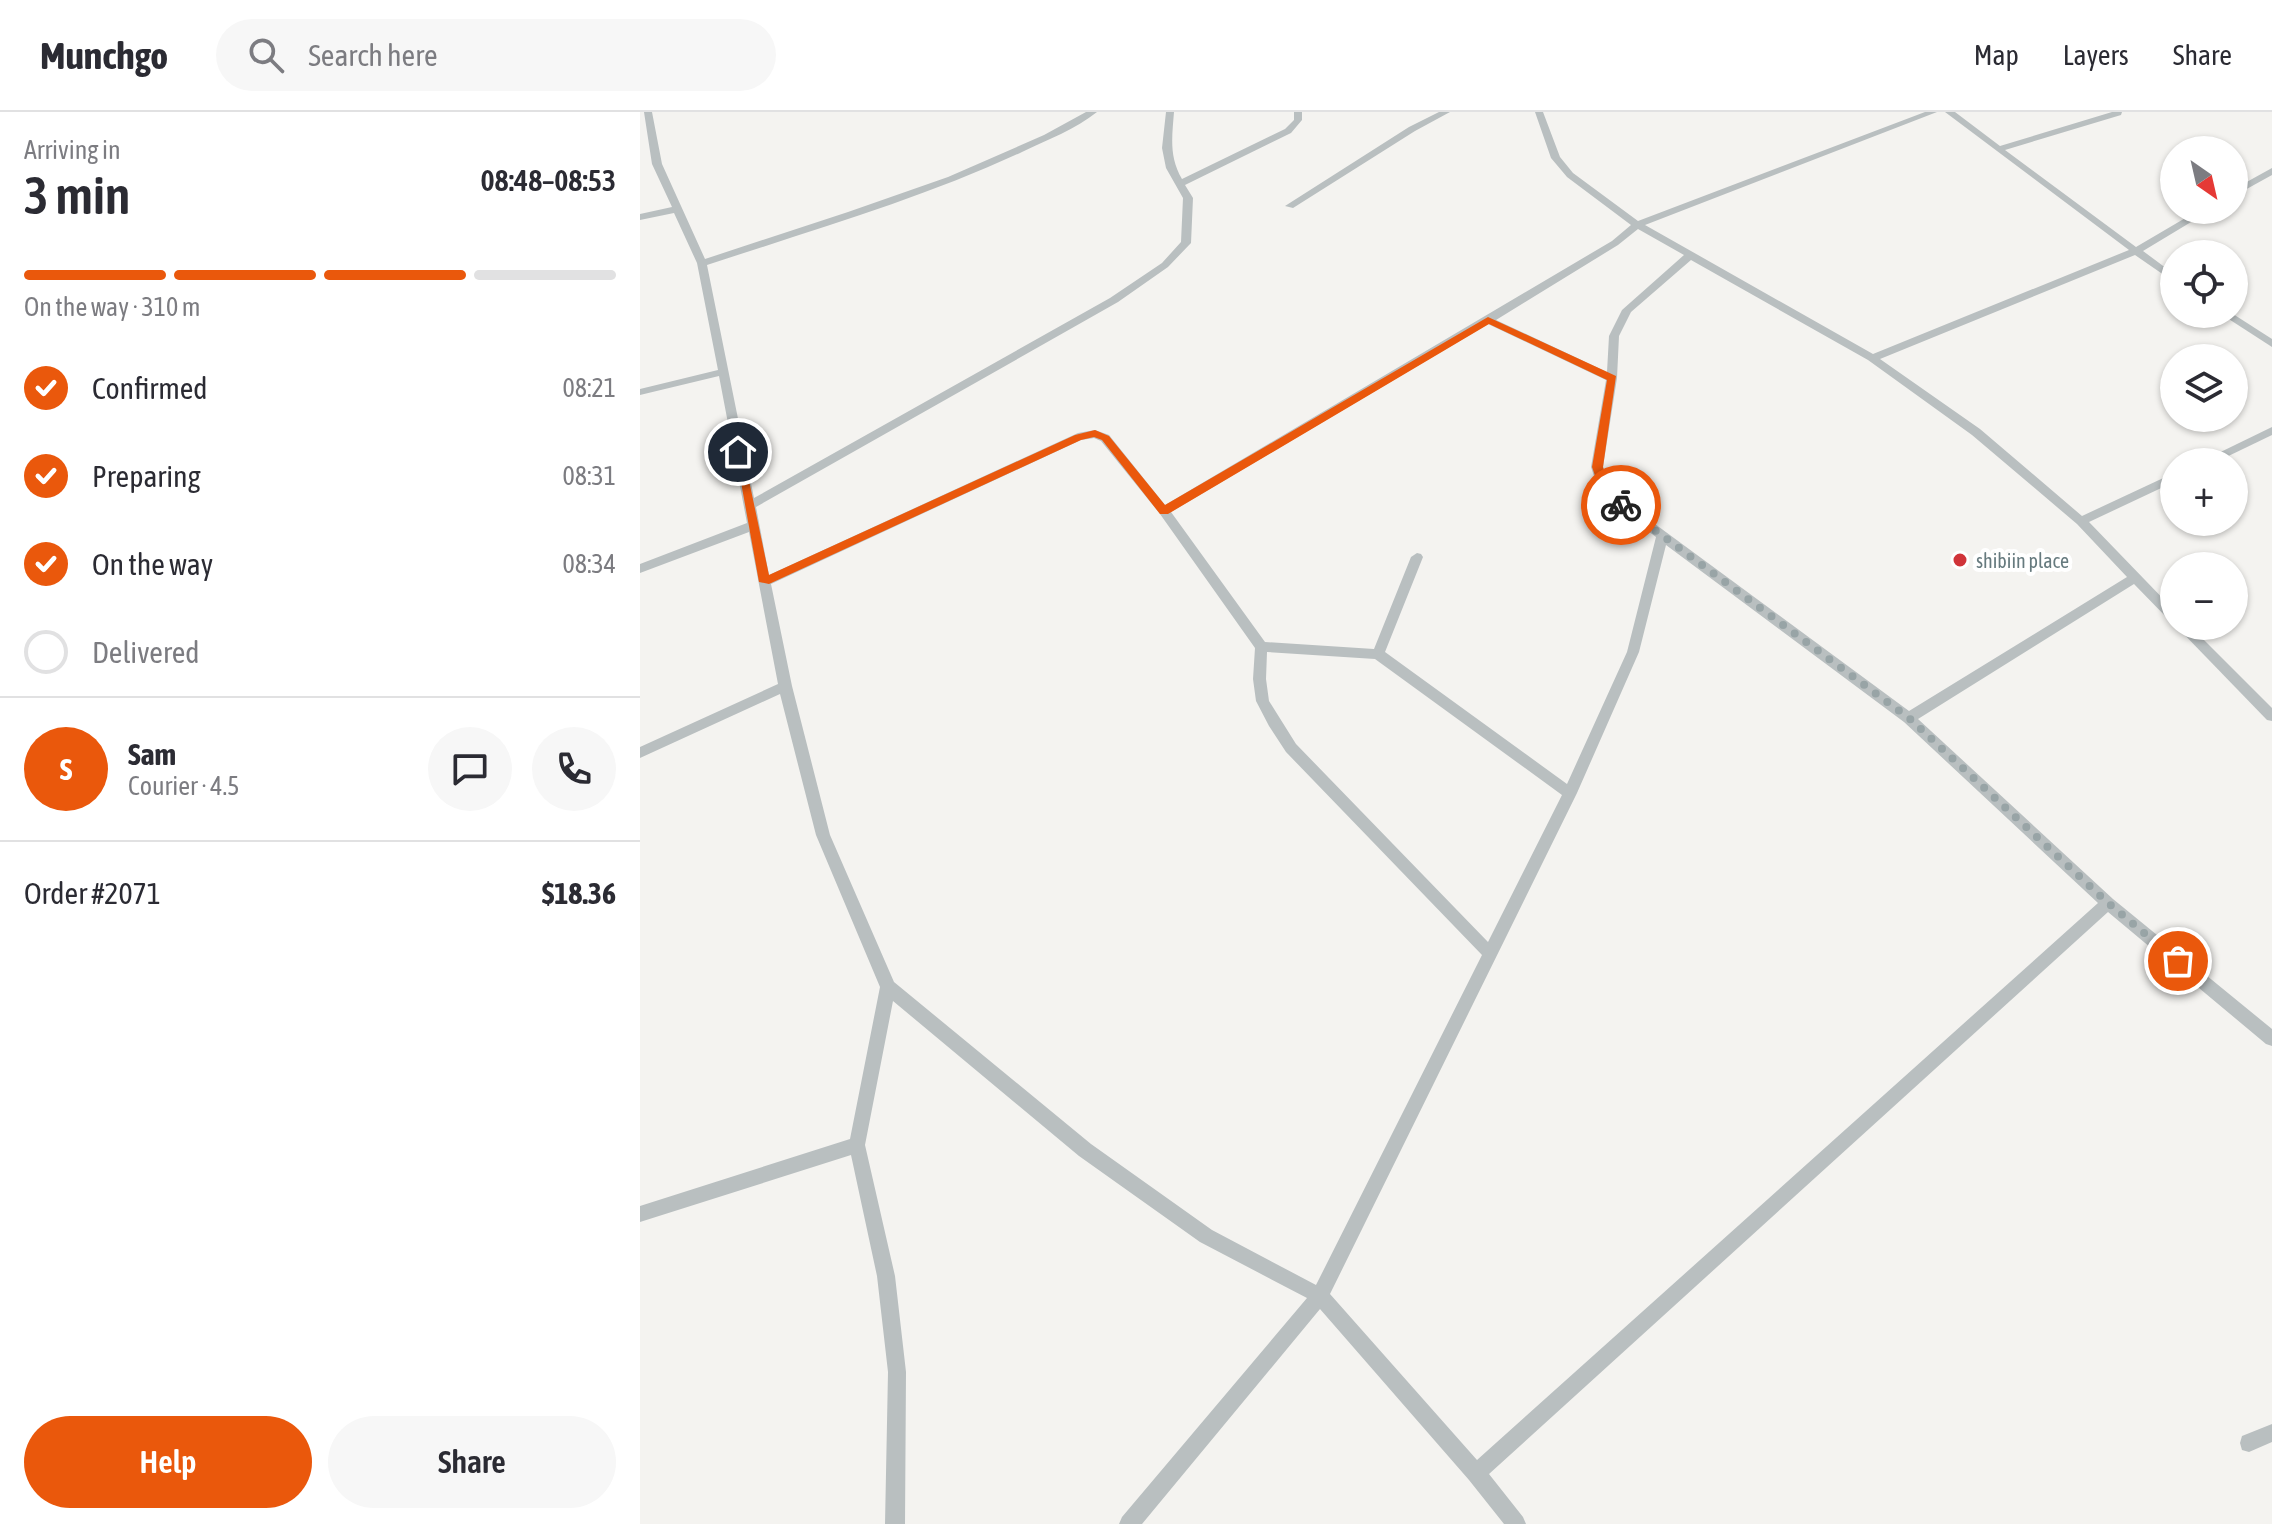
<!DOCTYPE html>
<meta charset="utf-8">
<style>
body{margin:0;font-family:"Asap Condensed",sans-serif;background:#f7f7f7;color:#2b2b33;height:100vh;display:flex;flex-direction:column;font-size:30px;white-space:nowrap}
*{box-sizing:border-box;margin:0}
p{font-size:26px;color:#7c7c81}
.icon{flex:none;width:44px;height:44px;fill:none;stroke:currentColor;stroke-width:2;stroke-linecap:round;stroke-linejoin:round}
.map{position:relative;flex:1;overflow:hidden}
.panel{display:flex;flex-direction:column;background:#fff;width:640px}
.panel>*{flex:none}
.needle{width:52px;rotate:146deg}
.fabs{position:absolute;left:1520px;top:24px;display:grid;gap:16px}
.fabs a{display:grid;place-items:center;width:88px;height:88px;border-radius:50%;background:#fff;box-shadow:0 2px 6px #0004;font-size:40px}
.pin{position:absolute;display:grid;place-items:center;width:68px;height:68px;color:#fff;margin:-34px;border:4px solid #fff;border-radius:50%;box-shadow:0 2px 8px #0007}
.courier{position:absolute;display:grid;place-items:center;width:80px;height:80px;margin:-40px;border:6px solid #ea580c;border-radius:50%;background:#fff;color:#222;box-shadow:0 2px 10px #0007}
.head em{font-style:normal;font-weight:600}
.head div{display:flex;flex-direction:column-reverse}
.head{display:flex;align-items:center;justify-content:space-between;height:136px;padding:0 24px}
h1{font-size:52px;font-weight:600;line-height:60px}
.bar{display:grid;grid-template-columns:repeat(4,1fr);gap:12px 8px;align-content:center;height:96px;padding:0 24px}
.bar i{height:10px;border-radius:6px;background:#e1e1e2}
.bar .on{background:#ea580c}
.bar p{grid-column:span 4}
.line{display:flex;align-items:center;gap:20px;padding:0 24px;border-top:2px solid #e1e1e2}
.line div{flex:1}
.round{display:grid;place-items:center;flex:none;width:84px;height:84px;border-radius:42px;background:#f7f7f7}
ol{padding:0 24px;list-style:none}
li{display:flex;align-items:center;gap:24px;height:88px}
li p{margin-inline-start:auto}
li .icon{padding:8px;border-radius:50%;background:#ea580c;color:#fff;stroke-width:4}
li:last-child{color:#7c7c81}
li i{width:44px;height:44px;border:4px solid #e1e1e2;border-radius:50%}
.button{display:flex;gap:16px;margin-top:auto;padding:16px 24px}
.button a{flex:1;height:92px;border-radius:48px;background:#ea580c;color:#fff;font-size:32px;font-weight:600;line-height:92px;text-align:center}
.button a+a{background:#f7f7f7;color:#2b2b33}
header{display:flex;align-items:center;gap:48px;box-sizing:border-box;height:112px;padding:0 40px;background:#fff;border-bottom:2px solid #e1e1e2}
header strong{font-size:38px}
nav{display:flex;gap:44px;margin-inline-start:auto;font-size:28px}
.search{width:560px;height:72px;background:#f7f7f7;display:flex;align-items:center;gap:20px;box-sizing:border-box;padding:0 28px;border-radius:44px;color:#7c7c81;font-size:30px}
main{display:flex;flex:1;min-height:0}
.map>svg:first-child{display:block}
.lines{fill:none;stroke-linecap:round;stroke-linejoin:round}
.minor{fill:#b9bfc0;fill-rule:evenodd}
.route{fill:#ea580c}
.done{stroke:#98a4a6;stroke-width:8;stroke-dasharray:0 14.4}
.poi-dot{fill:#d03439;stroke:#fff;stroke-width:3}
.labels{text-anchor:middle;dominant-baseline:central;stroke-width:8;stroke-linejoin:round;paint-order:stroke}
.poi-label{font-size:20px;fill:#667a7e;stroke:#fff;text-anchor:start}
</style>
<header>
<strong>Munchgo</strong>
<div class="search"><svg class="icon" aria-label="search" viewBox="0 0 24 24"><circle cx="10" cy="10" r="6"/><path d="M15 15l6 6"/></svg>Search here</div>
<nav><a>Map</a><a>Layers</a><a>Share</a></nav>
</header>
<main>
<section class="panel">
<div class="head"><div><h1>3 min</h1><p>Arriving in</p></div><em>08:48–08:53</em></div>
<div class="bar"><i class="on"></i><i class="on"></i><i class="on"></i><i></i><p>On the way · 310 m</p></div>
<ol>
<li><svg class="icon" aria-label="check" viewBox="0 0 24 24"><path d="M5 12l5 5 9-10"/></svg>Confirmed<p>08:21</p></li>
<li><svg class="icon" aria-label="check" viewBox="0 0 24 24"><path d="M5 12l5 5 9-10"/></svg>Preparing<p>08:31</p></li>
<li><svg class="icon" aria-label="check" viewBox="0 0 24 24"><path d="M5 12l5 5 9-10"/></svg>On the way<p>08:34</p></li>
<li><i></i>Delivered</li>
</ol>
<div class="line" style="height:144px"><b class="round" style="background:#ea580c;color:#fff">S</b><div><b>Sam</b><p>Courier · 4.5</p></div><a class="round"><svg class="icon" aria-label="chat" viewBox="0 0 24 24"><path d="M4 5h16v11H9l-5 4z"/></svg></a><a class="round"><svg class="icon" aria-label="phone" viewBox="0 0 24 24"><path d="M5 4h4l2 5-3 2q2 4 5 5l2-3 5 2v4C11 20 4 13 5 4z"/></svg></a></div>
<div class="line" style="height:104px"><div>Order #2071</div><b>$18.36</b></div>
<div class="button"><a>Help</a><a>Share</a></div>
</section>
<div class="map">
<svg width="1632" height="1412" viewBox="0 0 1632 1412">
<rect width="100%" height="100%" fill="#f4f3f0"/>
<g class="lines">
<!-- minor -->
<g class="minor">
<path d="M4,0H12L22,52L65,147L208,100L308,65L404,23L446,0H457C436,17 407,28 382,40C281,87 173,118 67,153L114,386L470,186L522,151L541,130L543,86L526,56L522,36L526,0H534C532,25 529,45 542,67L645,17L654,8V0H662V8L651,21L545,73L553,86L551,131L528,155L478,190L116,395L129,463L438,321L455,318L469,323L525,393L972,129L991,113L927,65L911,46L895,0H903L920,45L933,61L998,109L1285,0H1297L1005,113L1233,242L1489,138L1305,0H1315L1360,34L1472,0H1482L1481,3L1365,38L1496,135L1559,98H1571L1503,139L1534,162V170L1495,143L1240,247L1340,317L1442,404L1534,361V370L1449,410L1534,498V511L1530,509L1494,472L1278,607L1473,787L1632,917V934L1626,932L1468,800L849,1362L883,1405L886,1412H864L829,1368L680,1197L502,1412H479L482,1405L667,1186L560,1130L439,1044L253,889L225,1033L255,1164L266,1260L265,1412H245L248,1260L237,1164L211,1043L0,1110V1094L210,1027L240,875L176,723L140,582L0,646V635L138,572L109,420L0,461V452L107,411L79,264L0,283V277L78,258L57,151L34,101L0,108V102L32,95L12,52ZM998,117L1044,143L982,198L969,224L967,260L856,208L978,133ZM1051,148L1228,248L1332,323L1437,412L1487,465L1269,599L981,387L968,372L963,355L977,266L979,224L991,200ZM848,212L966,268L951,355L957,373L973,393L1016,425L987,540L927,672L745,540L783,445L781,442L777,441L771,445L734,537L625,530L531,400ZM454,326L461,329L520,402L615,536L613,567L616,589L629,614L646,640L842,843L676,1173L572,1118L451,1032L254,870L190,723L152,574L131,472L441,328ZM1026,433L1264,610L1458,791L837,1348L690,1182L937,681L999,540ZM627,540L735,547L922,683L848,830L656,632L629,589L626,567Z"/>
<path d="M799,0H810L775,19L653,96L645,94L769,15Z"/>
<path d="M1632,56V63L1594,84V77Z"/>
<path d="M1581,202H1593L1632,227V235Z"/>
<path d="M1632,315V323L1576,350H1560Z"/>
<path d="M1536,514H1550L1632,596V609L1627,608Z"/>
<path d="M1632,1312V1330L1609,1340L1602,1338L1600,1331L1602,1324Z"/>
</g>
</g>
<!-- route -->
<path class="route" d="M848,205L976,264L963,355L968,371L985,390V395H977L959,375L952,355L967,268L849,212L528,402H520L462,328L454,325L441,328L129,472L119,470L95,337L103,340L129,463L435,323L455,318L469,324L525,393Z"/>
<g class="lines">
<!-- done -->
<path class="done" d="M981,393L1269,606L1468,791L1538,849"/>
</g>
<!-- markers -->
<circle class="poi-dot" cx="1320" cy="448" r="8"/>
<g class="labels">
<!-- poi labels -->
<g class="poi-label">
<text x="1336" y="448">shibiin place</text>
</g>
</g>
</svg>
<div class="fabs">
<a><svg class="needle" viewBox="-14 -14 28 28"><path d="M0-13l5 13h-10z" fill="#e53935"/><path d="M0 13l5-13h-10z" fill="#7c7c81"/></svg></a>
<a><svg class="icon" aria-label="locate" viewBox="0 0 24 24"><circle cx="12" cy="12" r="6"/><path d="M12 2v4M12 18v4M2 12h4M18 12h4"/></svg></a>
<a><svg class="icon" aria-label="layers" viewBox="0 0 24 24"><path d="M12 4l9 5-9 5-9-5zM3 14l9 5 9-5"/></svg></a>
<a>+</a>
<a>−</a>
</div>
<div class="pin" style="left:1538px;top:849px;background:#ea580c"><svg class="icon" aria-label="bag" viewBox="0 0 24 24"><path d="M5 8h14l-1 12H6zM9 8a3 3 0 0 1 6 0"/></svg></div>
<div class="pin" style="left:98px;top:340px;background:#1f2937"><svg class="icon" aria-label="home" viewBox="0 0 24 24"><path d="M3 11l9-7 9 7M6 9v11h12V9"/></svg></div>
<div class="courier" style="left:981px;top:393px"><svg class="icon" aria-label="bike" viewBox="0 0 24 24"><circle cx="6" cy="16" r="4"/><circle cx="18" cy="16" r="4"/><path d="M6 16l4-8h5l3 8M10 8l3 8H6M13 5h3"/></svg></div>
</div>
</main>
